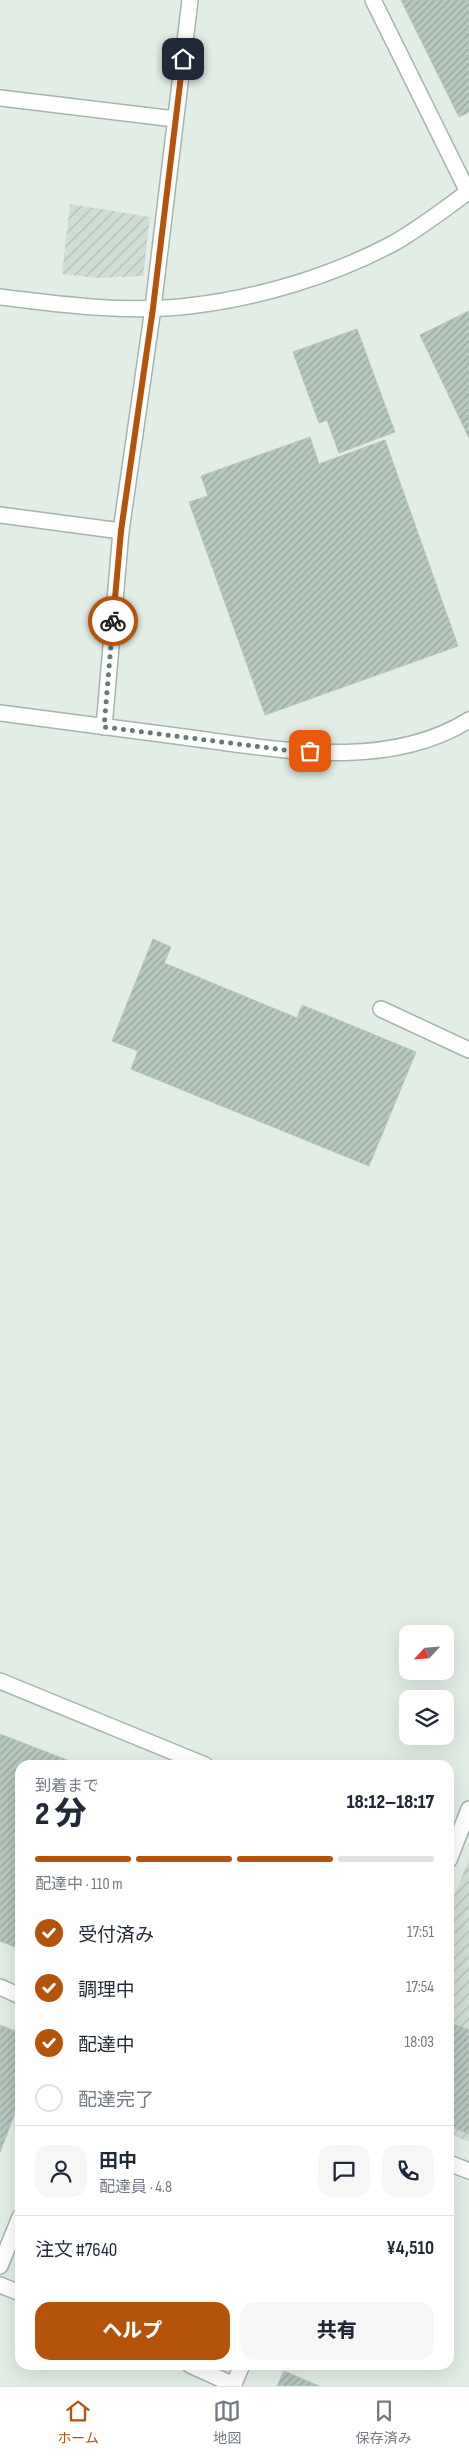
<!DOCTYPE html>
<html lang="ja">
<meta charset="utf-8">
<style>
body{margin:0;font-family:"Sofia Sans Condensed","Noto Sans JP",sans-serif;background:#f6f6f7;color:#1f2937;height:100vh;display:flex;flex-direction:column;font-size:19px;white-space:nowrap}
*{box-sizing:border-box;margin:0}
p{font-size:16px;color:#747a83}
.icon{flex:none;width:28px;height:28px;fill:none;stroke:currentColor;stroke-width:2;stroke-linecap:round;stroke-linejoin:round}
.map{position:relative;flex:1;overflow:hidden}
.drawer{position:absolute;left:15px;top:1760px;width:439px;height:610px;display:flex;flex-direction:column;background:#fff;border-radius:15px;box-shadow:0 5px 20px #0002}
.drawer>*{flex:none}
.needle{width:32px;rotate:244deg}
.fabs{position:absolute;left:399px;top:1625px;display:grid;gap:10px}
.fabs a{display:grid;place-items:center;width:55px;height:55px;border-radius:10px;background:#fff;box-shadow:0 5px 20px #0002;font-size:25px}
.pin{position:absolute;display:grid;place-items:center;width:42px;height:42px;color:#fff;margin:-21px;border-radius:10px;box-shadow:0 2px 8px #0006}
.courier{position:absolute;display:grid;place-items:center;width:50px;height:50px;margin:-25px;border:4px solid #b45309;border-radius:50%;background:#fff;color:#222;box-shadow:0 1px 6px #0007}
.summary em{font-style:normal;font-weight:800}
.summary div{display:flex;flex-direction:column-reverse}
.summary{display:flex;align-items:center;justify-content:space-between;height:85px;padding:0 20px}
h1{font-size:32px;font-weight:800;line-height:38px}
.bar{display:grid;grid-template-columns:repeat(4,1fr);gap:8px 5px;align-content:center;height:60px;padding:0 20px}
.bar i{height:6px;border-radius:4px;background:#e0e1e3}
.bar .current{background:#b45309}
.bar p{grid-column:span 4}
.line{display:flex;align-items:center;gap:12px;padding:0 20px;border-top:1px solid #e0e1e3}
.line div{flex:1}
.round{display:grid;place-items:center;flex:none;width:52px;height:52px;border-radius:15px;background:#f6f6f7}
ol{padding:0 20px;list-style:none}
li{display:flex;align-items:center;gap:15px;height:55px}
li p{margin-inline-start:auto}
li .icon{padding:5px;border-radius:50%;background:#b45309;color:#fff;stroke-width:4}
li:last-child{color:#747a83}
li i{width:28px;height:28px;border:2px solid #e0e1e3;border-radius:50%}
.cta{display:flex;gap:10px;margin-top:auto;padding:10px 20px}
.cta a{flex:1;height:58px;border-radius:15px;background:#b45309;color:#fff;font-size:20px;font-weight:800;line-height:58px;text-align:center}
.cta a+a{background:#f6f6f7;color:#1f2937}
.dock{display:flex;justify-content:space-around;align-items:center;height:70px;border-top:1px solid #e0e1e3;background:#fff;font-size:14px;color:#747a83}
.dock a{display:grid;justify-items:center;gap:2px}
.dock .current{color:#b45309}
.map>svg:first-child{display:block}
.industrial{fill:url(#industrial-furrows)}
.building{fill:url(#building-hatch);stroke:#b4c7bc}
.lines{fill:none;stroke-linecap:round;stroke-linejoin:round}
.minor-casing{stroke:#a4b5ac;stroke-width:18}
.minor{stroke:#fff;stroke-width:15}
.done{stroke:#657c71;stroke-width:5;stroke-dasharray:0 9}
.route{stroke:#b45309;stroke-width:6}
</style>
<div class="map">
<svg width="469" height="2386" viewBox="0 0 469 2386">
<defs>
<pattern id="industrial-furrows" width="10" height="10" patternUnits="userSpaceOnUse" patternTransform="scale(1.25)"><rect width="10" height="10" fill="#d0ddd5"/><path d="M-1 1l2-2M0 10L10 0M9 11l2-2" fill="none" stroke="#b2bfb7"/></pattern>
<pattern id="building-hatch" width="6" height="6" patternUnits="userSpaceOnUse" patternTransform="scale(1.25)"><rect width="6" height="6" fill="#b7c8bf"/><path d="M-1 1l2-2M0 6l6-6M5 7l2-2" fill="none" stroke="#94a49c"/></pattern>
</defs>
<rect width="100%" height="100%" fill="#e2ede6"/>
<!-- industrial -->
<g class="industrial">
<path d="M70,204L150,217L143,276L98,278L62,274Z"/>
<path d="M469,1859V2142L449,2134V1908Z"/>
</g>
<!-- building -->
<g class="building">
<path d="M401,0H469V112L459,117Z"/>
<path d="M469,311V438L420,335Z"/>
<path d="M357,329L395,432L339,453L327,420L319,423L293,352Z"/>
<path d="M310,437L319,464L385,440L458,646L265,715L189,502L208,496L201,476Z"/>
<path d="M153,939L171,947L164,963L297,1018L302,1005L416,1052L369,1166L131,1069L138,1051L112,1041Z"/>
<path d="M0,1734L80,1765H20V1949L0,1941Z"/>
<path d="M449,2022L469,2030V2134L449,2126Z"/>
<path d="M0,2025L20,2033V2100L0,2152Z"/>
<path d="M284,2371L319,2386H277Z"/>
</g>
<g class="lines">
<defs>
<g id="minor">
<path d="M373,0L468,192"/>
<path d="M0,98L175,119"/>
<path d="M0,297C62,305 127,313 189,306C259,298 332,276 394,243C420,228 445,209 469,191"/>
<path d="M0,515L121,531"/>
<path d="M0,713C61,721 123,729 184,737C276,749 386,772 469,720"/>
<path d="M104,727L121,531L153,308L190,0"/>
<path d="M381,1009L469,1050"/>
<path d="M0,1681L205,1765"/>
<path d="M449,1860L469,1809"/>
<path d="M0,1987L20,1996"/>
<path d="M449,2163L469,2171"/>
<path d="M0,2266L20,2217"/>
<path d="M0,2285L20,2293"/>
<path d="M190,2365L234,2385"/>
<path d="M233,2386L242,2365"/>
</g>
</defs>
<!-- minor casing -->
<use href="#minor" class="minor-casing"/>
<!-- minor -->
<use href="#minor" class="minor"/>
</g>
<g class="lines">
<!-- done -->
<path class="done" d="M113,621L104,727L293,751H310"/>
<!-- route -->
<path class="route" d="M113,621L121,531L153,308L183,59"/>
</g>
</svg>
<div class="fabs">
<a><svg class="needle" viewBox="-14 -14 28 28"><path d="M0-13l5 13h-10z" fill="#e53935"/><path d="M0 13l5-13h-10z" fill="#747a83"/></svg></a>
<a><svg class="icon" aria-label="layers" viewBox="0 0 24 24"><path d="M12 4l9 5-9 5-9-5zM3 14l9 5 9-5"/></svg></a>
</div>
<div class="pin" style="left:310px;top:751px;background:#ea580c"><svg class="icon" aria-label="bag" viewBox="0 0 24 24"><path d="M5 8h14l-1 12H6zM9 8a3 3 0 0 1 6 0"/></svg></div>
<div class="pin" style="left:183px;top:59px;background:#1f2937"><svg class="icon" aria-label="home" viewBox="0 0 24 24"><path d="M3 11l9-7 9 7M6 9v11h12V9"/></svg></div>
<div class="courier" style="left:113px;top:621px"><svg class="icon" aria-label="bike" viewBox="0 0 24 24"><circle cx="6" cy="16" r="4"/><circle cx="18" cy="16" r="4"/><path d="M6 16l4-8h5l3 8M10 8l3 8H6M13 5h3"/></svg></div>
<section class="drawer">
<div class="summary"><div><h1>2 分</h1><p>到着まで</p></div><em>18:12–18:17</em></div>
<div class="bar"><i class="current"></i><i class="current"></i><i class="current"></i><i></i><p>配達中 · 110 m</p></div>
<ol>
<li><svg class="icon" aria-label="check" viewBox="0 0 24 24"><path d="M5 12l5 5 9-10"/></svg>受付済み<p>17:51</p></li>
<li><svg class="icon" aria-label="check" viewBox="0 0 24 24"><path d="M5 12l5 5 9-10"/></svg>調理中<p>17:54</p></li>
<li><svg class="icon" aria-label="check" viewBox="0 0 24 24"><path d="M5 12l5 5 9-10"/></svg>配達中<p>18:03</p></li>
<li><i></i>配達完了</li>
</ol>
<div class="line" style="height:90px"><a class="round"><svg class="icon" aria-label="person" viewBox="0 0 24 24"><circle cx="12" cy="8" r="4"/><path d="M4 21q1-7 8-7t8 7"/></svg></a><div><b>田中</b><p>配達員 · 4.8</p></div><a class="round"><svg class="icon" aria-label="chat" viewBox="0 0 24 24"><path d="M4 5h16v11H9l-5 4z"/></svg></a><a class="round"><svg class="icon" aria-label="phone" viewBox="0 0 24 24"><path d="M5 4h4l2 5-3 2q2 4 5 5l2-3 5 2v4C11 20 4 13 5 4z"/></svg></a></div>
<div class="line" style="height:65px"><div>注文 #7640</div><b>¥4,510</b></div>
<div class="cta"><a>ヘルプ</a><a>共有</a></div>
</section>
</div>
<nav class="dock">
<a class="current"><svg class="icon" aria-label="home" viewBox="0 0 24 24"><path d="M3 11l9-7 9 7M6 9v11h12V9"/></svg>ホーム</a>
<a><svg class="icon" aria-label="map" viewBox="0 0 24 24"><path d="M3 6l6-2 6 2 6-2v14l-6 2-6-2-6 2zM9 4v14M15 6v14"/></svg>地図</a>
<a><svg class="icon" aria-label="saved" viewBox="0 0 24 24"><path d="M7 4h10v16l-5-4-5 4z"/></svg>保存済み</a>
</nav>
